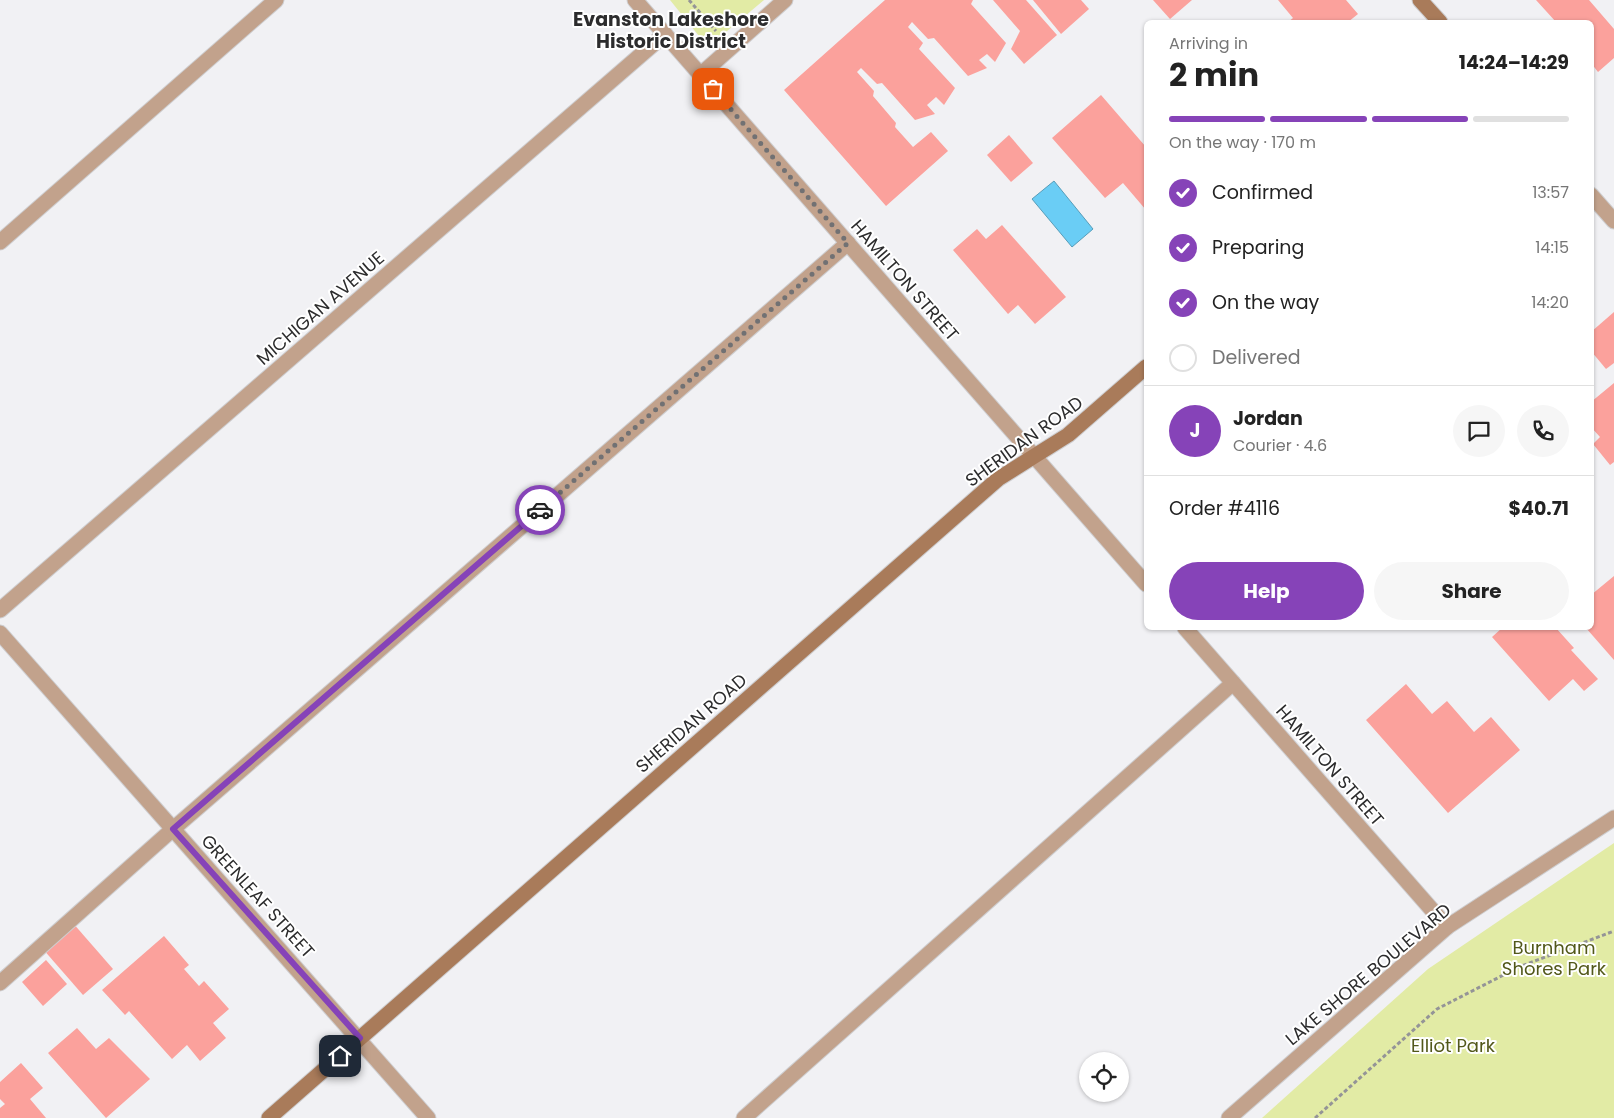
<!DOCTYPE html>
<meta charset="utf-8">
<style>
body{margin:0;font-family:Poppins,sans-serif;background:#f6f6f6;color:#222;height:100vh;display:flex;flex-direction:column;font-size:19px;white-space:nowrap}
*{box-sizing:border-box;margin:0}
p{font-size:16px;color:#767676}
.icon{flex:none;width:28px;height:28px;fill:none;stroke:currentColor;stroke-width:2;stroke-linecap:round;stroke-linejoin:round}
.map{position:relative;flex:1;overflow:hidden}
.side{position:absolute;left:1144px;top:20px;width:450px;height:610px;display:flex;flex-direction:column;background:#fff;border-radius:8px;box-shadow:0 1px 4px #0004}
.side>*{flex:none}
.fabs{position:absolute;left:1079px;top:1052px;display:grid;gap:10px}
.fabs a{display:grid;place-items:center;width:50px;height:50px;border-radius:50%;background:#fff;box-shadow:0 1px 4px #0004;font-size:25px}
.pin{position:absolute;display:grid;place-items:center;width:42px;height:42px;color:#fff;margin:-21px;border-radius:10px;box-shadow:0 2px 8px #0006}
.courier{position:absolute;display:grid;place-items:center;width:50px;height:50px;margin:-25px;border:4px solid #8643b8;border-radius:50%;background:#fff;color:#222;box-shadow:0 1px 6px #0007}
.headline em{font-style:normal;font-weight:700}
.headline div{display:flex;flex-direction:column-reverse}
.headline{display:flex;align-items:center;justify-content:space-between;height:85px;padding:0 25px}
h1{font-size:32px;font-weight:700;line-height:38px}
.bar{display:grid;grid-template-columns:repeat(4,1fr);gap:8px 5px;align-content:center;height:60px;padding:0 25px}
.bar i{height:6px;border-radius:4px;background:#e0e0e0}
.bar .on{background:#8643b8}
.bar p{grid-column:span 4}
.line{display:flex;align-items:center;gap:12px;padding:0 25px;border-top:1px solid #e0e0e0}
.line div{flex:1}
.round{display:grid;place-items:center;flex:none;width:52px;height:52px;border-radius:26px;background:#f6f6f6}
ol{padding:0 25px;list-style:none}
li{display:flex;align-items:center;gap:15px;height:55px}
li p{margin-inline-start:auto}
li .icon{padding:5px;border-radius:50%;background:#8643b8;color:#fff;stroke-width:4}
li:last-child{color:#767676}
li i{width:28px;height:28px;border:2px solid #e0e0e0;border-radius:50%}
.primary-button{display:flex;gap:10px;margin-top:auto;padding:10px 25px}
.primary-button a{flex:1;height:58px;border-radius:30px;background:#8643b8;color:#fff;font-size:20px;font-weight:700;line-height:58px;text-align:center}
.primary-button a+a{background:#f6f6f6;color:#222}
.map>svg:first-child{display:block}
.green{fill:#e2eba5}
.water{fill:#6acdf5;stroke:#579db9}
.building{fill:#fba19c}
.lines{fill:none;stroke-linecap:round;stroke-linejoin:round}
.lane-casing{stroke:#ceced0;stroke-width:17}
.street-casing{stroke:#ceced0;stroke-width:17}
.secondary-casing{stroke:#ceced0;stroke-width:17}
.path{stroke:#949497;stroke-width:3;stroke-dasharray:4 2.5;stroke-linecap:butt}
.lane{stroke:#c2a28c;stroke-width:15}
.street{stroke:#c2a28c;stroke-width:15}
.secondary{stroke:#a97b5a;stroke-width:15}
.done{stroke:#717173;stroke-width:5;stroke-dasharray:0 9}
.route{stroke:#8643b8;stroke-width:6}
.labels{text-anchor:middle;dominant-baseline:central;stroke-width:4;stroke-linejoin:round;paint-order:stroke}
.street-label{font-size:18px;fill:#2c2c2d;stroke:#fff}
.park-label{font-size:18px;fill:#52581a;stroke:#fff}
.neighbourhood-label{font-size:19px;font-weight:bold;fill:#2c2c2d;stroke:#fff}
</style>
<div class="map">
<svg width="1614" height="1118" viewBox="0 0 1614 1118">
<rect width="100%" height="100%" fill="#f1f1f4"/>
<!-- green -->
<g class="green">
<path d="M670,0H764L714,42L704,40L699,36Z"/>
<path d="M1614,843V1118H1262L1428,969Z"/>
</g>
<!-- water -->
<path class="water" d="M1054,181L1093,229L1072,247L1032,199Z"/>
<!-- building -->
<g class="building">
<path d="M885,0H973L971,4L1006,43L995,62L987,54L979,60L987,68L968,76L934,38L928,39L912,22L908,27L923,43L919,49L955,88L944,105L936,97L927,105L935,114L915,120L882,83L877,84L861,68L857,72L874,91L873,96L896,123L895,127L913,147L931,132L948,151L886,206L784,90Z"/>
<path d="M993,0H1026L1057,35L1024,64L1011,49L1020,31Z"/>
<path d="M1033,0H1081L1089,9L1061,34Z"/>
<path d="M1153,0H1192L1170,19Z"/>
<path d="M1278,0H1346L1358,14L1348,22H1288L1293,18Z"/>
<path d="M1536,0H1589L1614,29V58L1598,72L1591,63V22H1556Z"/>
<path d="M1101,95L1146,147V210L1123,183L1105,198L1052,138Z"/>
<path d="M1009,135L1033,163L1011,182L987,155Z"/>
<path d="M1002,225L1066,297L1035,324L1018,305L1008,314L953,250L977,229L986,239Z"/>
<path d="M1614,312V363L1606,369L1591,351V332Z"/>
<path d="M1614,383V462L1610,465L1593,444L1600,437L1591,427V402Z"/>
<path d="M1614,576V660L1586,628H1591V607L1594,604L1591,595Z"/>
<path d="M1502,628H1556L1574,648L1571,650L1598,679L1584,691L1573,679L1549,701L1492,637Z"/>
<path d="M1406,684L1432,714L1447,701L1474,732L1491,717L1520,750L1448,813L1366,720Z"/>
<path d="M72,922L113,969L83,995L42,948Z"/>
<path d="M164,936L189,965L184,969L199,986L204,981L229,1009L213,1023L226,1038L200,1061L187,1045L172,1059L129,1011L125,1015L102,990Z"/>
<path d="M46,960L67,984L43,1006L22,982Z"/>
<path d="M77,1028L96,1049L109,1038L150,1079L106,1118L48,1053Z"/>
<path d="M21,1063L43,1088L30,1099L46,1118H0V1108L5,1104L0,1099V1082Z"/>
</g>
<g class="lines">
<defs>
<g id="lane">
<path d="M0,242L276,0"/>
<path d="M0,983L173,829L848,243"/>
<path d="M744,1118L1233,683"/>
</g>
<g id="street">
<path d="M635,0L1146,584"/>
<path d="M700,75L785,0"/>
<path d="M1591,195L1614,221"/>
<path d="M0,610L665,34"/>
<path d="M1185,628L1447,927"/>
<path d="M0,633L428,1118"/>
<path d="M1229,1118L1447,927L1614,818"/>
</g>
<g id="secondary">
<path d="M1420,0L1440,22"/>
<path d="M269,1118L998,479L1068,435L1146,367"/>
</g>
</defs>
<!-- lane casing -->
<use href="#lane" class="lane-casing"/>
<!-- street casing -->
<use href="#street" class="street-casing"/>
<!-- secondary casing -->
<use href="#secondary" class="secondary-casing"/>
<!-- path -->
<g class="path">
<path d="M689,0L716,31"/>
<path d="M1315,1118L1437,1009L1519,967L1614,931"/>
</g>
<!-- lane -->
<use href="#lane" class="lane"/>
<!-- street -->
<use href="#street" class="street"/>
<!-- secondary -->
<use href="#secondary" class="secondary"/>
</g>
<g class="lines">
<!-- done -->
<path class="done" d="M540,510L848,243L713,89"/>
<!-- route -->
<path class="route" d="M340,1056L360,1038L173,829L540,510"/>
</g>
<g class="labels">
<!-- street labels -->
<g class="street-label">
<text transform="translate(905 280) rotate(49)">HAMILTON STREET</text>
<text transform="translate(320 308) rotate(-41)">MICHIGAN AVENUE</text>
<text transform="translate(1024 441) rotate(-36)">SHERIDAN ROAD</text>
<text transform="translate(691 723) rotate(-41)">SHERIDAN ROAD</text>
<text transform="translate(1330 765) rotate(49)">HAMILTON STREET</text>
<text transform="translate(258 896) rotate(48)">GREENLEAF STREET</text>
<text transform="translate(1368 974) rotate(-40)">LAKE SHORE BOULEVARD</text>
</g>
<!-- park labels -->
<g class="park-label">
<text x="1554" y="947">Burnham<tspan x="1554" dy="21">Shores Park</tspan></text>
<text x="1453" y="1045">Elliot Park</text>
</g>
<!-- neighbourhood labels -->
<g class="neighbourhood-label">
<text x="671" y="19">Evanston Lakeshore<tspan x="671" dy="22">Historic District</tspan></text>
</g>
</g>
</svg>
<div class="fabs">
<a><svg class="icon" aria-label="locate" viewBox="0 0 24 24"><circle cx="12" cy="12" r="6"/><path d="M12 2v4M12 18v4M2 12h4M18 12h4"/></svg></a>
</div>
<div class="pin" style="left:713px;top:89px;background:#ea580c"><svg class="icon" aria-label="bag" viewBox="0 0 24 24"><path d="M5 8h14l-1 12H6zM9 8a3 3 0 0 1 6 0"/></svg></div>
<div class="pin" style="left:340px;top:1056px;background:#1f2937"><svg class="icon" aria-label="home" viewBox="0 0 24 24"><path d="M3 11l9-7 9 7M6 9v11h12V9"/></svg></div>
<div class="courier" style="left:540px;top:510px"><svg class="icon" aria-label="car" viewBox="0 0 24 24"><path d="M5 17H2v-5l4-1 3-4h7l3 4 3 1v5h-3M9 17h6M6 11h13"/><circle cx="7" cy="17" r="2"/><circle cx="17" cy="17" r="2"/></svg></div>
<section class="side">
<div class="headline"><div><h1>2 min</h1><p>Arriving in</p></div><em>14:24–14:29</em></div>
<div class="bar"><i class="on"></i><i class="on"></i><i class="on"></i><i></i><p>On the way · 170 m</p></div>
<ol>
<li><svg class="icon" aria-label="check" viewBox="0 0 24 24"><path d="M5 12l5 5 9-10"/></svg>Confirmed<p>13:57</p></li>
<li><svg class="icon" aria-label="check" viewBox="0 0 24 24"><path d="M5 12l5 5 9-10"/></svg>Preparing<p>14:15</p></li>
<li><svg class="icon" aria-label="check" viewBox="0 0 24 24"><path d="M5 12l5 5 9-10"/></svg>On the way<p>14:20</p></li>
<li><i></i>Delivered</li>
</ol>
<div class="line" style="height:90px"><b class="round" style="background:#8643b8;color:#fff">J</b><div><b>Jordan</b><p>Courier · 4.6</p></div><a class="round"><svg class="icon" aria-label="chat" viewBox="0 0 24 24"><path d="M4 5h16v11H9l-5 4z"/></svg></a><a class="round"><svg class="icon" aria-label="phone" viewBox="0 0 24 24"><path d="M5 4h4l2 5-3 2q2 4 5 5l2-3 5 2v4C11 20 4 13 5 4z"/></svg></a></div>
<div class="line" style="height:65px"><div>Order #4116</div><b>$40.71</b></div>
<div class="primary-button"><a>Help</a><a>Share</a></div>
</section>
</div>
